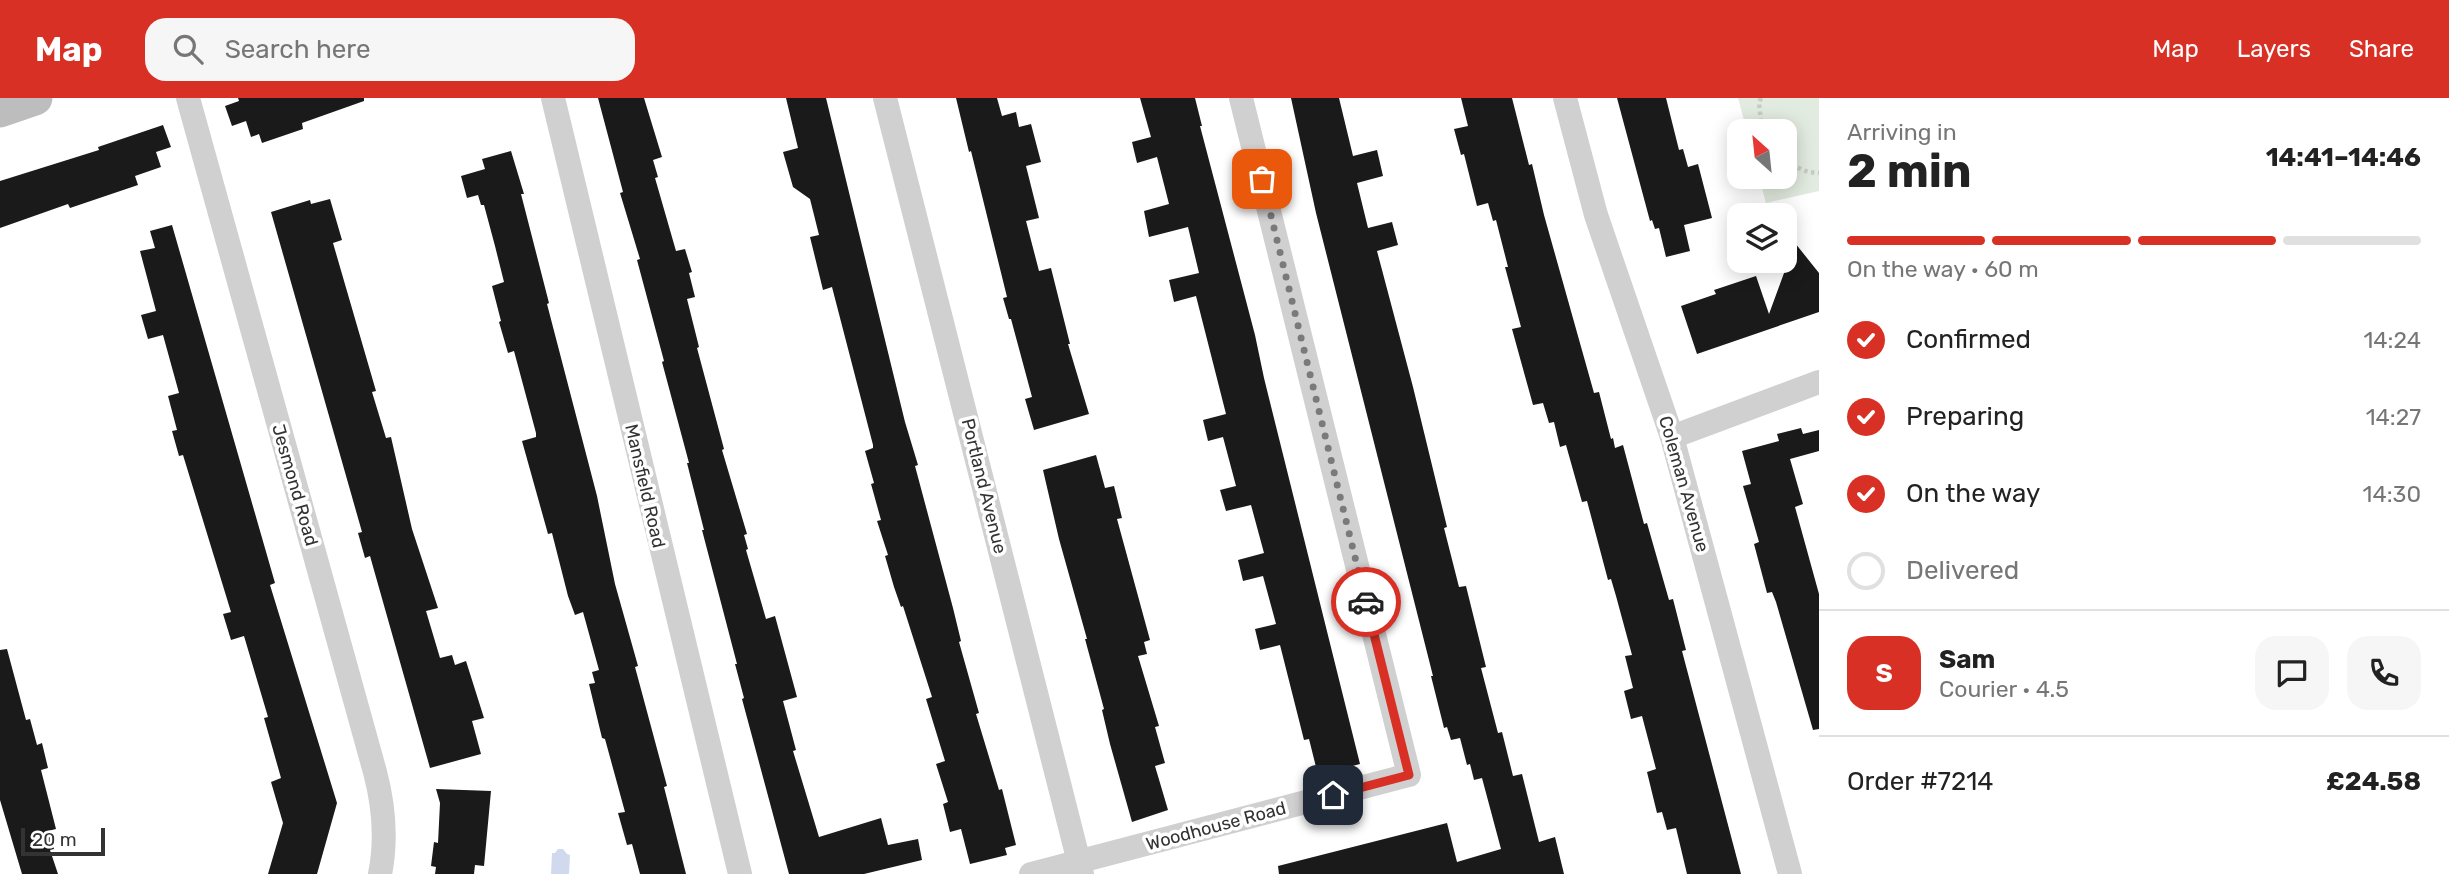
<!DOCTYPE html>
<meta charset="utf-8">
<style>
body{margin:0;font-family:Rubik,sans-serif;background:#f6f6f6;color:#222;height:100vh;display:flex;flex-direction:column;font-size:26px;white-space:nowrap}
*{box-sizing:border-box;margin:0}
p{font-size:23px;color:#767676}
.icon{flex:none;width:38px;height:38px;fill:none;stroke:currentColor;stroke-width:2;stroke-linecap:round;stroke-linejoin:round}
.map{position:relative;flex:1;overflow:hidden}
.details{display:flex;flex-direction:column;background:#fff;width:630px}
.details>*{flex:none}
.needle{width:46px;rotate:333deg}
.buttons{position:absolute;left:1727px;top:21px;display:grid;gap:14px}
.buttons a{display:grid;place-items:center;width:70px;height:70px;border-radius:14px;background:#fff;box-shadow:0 4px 18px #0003;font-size:35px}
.scale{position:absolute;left:21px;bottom:18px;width:84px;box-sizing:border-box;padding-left:7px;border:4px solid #333;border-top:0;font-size:19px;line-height:24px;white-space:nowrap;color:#333;-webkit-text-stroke:5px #fff;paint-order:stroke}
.pin{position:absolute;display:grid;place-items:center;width:60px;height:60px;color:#fff;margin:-30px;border-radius:14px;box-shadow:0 4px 10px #0006}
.courier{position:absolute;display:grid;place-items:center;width:70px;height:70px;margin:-35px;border:5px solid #d93025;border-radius:50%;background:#fff;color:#222;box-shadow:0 2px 9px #0007}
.headline em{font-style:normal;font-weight:700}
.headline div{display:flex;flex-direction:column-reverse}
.headline{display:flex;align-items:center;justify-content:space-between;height:119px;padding:0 28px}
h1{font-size:46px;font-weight:700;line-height:52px}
.bar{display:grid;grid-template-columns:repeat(4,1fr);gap:10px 7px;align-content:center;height:84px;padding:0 28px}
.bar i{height:9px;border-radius:5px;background:#e0e0e0}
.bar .selected{background:#d93025}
.bar p{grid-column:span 4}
.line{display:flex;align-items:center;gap:18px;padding:0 28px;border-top:2px solid #e0e0e0}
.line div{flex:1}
.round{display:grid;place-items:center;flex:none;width:74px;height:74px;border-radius:21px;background:#f6f6f6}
ol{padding:0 28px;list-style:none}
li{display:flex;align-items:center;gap:21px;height:77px}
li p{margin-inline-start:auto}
li .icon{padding:7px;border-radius:50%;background:#d93025;color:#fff;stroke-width:4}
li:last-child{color:#767676}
li i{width:38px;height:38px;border:4px solid #e0e0e0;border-radius:50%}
header{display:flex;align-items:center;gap:42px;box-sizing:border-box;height:98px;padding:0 35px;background:#d93025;color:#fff}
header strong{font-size:33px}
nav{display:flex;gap:38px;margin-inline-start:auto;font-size:24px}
.search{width:490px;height:63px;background:#f6f6f6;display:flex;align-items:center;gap:18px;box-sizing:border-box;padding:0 24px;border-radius:21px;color:#767676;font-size:26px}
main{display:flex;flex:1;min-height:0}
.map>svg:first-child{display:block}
.green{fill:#e2ebdf}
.water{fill:#d0d9ed}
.building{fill:#1a1a1a}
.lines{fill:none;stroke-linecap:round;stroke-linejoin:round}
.path{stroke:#cacaca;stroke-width:4.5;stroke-dasharray:3.5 3.5;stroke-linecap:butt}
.street{stroke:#d0d0d0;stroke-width:24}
.secondary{stroke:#bdbdbd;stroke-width:35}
.done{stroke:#7a7a7a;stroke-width:7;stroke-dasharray:0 12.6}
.route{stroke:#d93025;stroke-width:9}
.labels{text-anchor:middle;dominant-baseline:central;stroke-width:7;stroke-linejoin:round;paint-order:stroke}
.street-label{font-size:18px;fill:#333;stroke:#fff}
</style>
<header>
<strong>Map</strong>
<div class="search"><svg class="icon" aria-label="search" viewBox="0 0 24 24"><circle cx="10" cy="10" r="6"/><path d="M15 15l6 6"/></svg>Search here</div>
<nav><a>Map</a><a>Layers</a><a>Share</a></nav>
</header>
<main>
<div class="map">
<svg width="1819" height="776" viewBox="0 0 1819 776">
<rect width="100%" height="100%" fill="#fff"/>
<!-- green -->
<path class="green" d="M1738,0H1819V93L1766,105L1759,79H1785V33H1747Z"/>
<!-- water -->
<path class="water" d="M558,751H563L567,756L570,757L569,776H551L552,755H555Z"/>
<!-- building -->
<g class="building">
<path d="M238,0H364V3L302,25L303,31L262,45L259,36L251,39L246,23L232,28L225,8L239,3Z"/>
<path d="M598,0H644L662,59L653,62L658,79L655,80L676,153L685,151L692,174L689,175L695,199L687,201L699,249L697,250L724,351L722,352L747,436L744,437L748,451L746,452L766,521L775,518L797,599L783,603L796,652L793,653L819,739L881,720L888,747L918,741L922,762L864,776H789L742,601L744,600L735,566H737L702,432H704L687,365H689L662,264L664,263L637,162L640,161L620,95L623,94Z"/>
<path d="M786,0H826L905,324L918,367L915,368L953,510L961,543L959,544L979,615L976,616L999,692L1002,691L1016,747L1005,750L1007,757L970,766L961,731L950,734L943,706L948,704L936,666L945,663L926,601L932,599L903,508L901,509L894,489L885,458L888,457L877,423L881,422L871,386L874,385L865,353L873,350V347L832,189L823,192L810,139L819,137L810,101L793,89L783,54L798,50Z"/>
<path d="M956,0H997L1002,18L1016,14L1019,29L1031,26L1041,64L1026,68L1039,120L1026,123L1039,173L1051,170L1070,246H1068L1089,316L1034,332L1025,301L1032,299L1011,221H1009L1003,200L1007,199L971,53L969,54Z"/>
<path d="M1140,0H1195L1202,28H1200L1255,237L1264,280L1360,666L1318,677L1309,641L1304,642L1280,547L1260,552L1255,531L1276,526L1263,478L1243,483L1238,462L1264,455L1251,407L1226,413L1220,392L1236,388L1223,339L1208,343L1203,322L1226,316L1196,198L1174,204L1169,182L1199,175L1188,129L1149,139L1144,113L1169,106L1157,59L1137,65L1132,44L1151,39Z"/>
<path d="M1291,0H1339L1353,58L1377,52L1383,78L1357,85L1368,130L1392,124L1398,147L1377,153L1413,289L1447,429L1444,430L1459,489L1466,488L1486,569L1481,570L1498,635L1502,634L1513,678L1522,676L1539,744L1555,739L1564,776H1279L1278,768L1447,725L1457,764L1501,751L1482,680L1474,682L1470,666L1467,667L1460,640L1451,642L1447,629L1444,630L1431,578H1433L1316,115Z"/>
<path d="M1461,0H1512L1529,67L1532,66L1544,117L1594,295L1599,294L1611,341L1613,340L1615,350L1623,347L1644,426L1647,425L1669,502L1673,501L1686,552L1682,553L1741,776H1687L1676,730L1667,732L1662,714L1657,715L1647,674L1656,671L1642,618L1631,621L1624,593L1633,590L1625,558L1632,557L1616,498L1611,481L1608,482L1587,403L1582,404L1566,347L1560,349L1554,324L1549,325L1543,305L1533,307L1512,231L1521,229L1505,169H1508L1496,122L1493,123L1488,105L1477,108L1464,56L1461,57L1454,31L1468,28Z"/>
<path d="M1617,0H1666L1679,52L1683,51L1688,69L1698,66L1712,120L1684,127L1690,153L1666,159L1659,130L1655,131L1652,122L1650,123Z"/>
<path d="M163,27L171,49L156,54L161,69L135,78L138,87L70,110L68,106L0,130V83L99,52L98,49Z"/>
<path d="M511,53L524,96H521L549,205L547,206L597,398L615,486L638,568L635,569L667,688L664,689L686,776H640L632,746L627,747L618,715L625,714L605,641L602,640L589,586L595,585L592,574L599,572L583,514L575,517L568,498L552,435L548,436L522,343L536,339V335L514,253L508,255L499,224L501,223L492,188L504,184L495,148L484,107H481L478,97L467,100L461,78L485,71L482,61Z"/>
<path d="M330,101L342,142L333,145L376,293L372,294L386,340L391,339L412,431L438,510L426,513L440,560L452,557L455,567L466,563L484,620L472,623L481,656L430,670L370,458L365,460L358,435L362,434L271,114L310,102L311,106Z"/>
<path d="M172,127L275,485L270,487L337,705L317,776H268L283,725L271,684L281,680L264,620L268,619L244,538L231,542L223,516L231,514L183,357L179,358L172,333L177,332L168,298L179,295L163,237L148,241L141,217L156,213L140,153L155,150L150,133Z"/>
<path d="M1795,145L1819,175V214L1697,256L1681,208L1716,196L1714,192L1756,178L1769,216Z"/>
<path d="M1801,330L1803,336L1819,332V353L1790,361L1803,406L1795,409L1819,496V631L1813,632L1776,504L1772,494L1767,495L1754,446L1759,444L1743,388L1751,386L1742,353L1779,343L1777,336Z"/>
<path d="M1096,357L1105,390L1114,388L1122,420L1117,421L1150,542L1144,544L1147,556L1138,558L1159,628L1155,629L1165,665L1155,668L1168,712L1132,724L1110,646L1102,612L1104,611L1085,541H1087L1059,441L1043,372Z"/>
<path d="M7,551L26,622L30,621L37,647L42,645L48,670L41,672L56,731L48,733L54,751L50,752L58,776H22L0,702V552Z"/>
<path d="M436,691L491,693L484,768L475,767L474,776H435L436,769L431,768L434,744L438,745L440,705Z"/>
</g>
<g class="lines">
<!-- path -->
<g class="path">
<path d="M1761,0L1759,5L1762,33"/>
<path d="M1785,64L1808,74L1819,75"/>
</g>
<!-- street -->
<g class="street">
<path d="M188,0L375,674C384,708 387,741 380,776"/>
<path d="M553,0L740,776"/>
<path d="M885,0L1082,776"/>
<path d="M1565,0L1596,117L1672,339L1790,776"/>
<path d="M1672,339L1819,284"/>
<path d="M1031,776L1409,677L1241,0"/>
</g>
<!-- secondary -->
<path class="secondary" d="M0,12L35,0"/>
</g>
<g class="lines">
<!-- done -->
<path class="done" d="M1262,81L1366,504"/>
<!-- route -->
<path class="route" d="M1333,697L1409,677L1366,504"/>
</g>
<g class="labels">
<!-- street labels -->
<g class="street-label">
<text transform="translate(1684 386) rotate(74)">Coleman Avenue</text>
<text transform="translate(295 387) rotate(74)">Jesmond Road</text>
<text transform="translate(645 388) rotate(77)">Mansfield Road</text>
<text transform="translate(984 388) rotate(76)">Portland Avenue</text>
<text transform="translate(1216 728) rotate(-15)">Woodhouse Road</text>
</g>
</g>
</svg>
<div class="buttons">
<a><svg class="needle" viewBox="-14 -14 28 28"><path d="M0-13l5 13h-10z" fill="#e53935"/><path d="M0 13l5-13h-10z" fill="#767676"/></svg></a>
<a><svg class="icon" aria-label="layers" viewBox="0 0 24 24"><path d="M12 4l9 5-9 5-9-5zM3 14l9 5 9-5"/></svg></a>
</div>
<div class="scale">20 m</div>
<div class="pin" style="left:1262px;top:81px;background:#ea580c"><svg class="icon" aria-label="bag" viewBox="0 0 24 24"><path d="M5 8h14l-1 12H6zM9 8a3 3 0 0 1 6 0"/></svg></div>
<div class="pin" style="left:1333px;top:697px;background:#1f2937"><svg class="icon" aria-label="home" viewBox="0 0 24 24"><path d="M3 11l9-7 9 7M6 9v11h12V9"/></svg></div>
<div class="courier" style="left:1366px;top:504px"><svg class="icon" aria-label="car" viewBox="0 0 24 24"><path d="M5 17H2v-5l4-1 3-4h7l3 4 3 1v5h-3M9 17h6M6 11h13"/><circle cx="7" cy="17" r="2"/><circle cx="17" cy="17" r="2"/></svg></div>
</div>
<section class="details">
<div class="headline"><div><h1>2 min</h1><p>Arriving in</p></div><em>14:41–14:46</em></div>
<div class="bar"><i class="selected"></i><i class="selected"></i><i class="selected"></i><i></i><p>On the way · 60 m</p></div>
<ol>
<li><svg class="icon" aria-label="check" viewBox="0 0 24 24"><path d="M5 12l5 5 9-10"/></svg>Confirmed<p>14:24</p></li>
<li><svg class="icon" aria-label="check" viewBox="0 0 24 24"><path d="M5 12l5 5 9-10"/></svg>Preparing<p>14:27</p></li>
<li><svg class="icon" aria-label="check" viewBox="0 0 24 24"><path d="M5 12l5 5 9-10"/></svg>On the way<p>14:30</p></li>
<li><i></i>Delivered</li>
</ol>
<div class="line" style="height:126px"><b class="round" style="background:#d93025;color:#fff">S</b><div><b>Sam</b><p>Courier · 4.5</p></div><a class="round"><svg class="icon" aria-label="chat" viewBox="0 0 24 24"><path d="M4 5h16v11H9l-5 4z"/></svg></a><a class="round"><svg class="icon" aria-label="phone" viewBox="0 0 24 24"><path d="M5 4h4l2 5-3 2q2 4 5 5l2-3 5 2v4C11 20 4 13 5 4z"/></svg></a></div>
<div class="line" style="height:91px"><div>Order #7214</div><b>£24.58</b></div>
</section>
</main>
